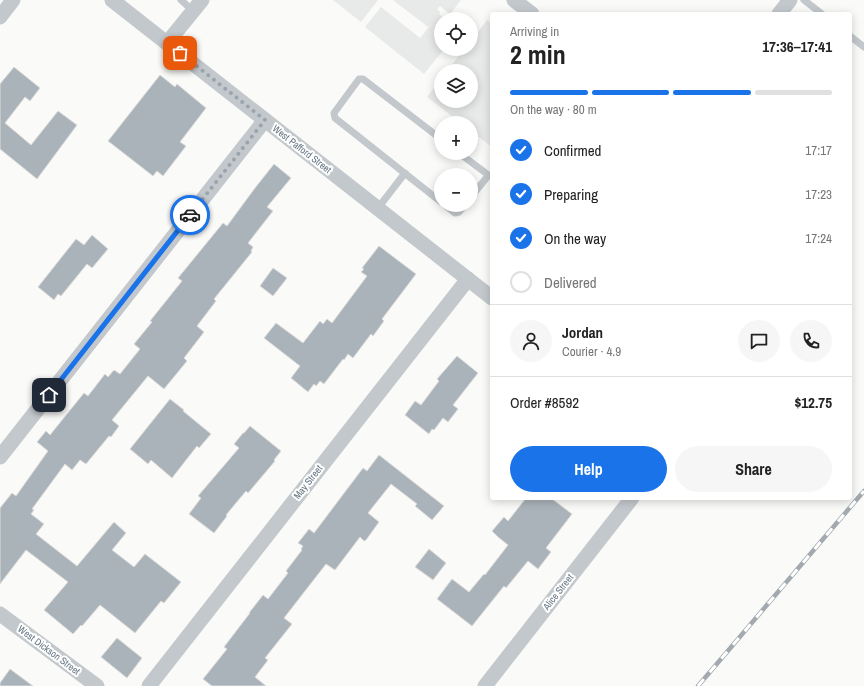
<!DOCTYPE html>
<meta charset="utf-8">
<style>
body{margin:0;font-family:"Archivo Narrow",sans-serif;background:#f6f6f6;color:#222;height:100vh;display:flex;flex-direction:column;font-size:15px;white-space:nowrap}
*{box-sizing:border-box;margin:0}
p{font-size:13px;color:#767676}
.icon{flex:none;width:22px;height:22px;fill:none;stroke:currentColor;stroke-width:2;stroke-linecap:round;stroke-linejoin:round}
.map{position:relative;flex:1;overflow:hidden}
.side{position:absolute;left:490px;top:12px;width:362px;height:488px;display:flex;flex-direction:column;background:#fff;border-radius:4px;box-shadow:0 2px 10px #0003}
.side>*{flex:none}
.controls{position:absolute;left:434px;top:12px;display:grid;gap:8px}
.controls a{display:grid;place-items:center;width:44px;height:44px;border-radius:50%;background:#fff;box-shadow:0 2px 10px #0003;font-size:20px}
.pin{position:absolute;display:grid;place-items:center;width:34px;height:34px;color:#fff;margin:-17px;border-radius:8px;box-shadow:0 2px 6px #0006}
.courier{position:absolute;display:grid;place-items:center;width:40px;height:40px;margin:-20px;border:3px solid #1a73e8;border-radius:50%;background:#fff;color:#222;box-shadow:0 1px 5px #0007}
.overview em{font-style:normal;font-weight:800}
.overview div{display:flex;flex-direction:column-reverse}
.overview{display:flex;align-items:center;justify-content:space-between;height:68px;padding:0 20px}
h1{font-size:26px;font-weight:800;line-height:30px}
.bar{display:grid;grid-template-columns:repeat(4,1fr);gap:6px 4px;align-content:center;height:48px;padding:0 20px}
.bar i{height:5px;border-radius:3px;background:#e0e0e0}
.bar .active{background:#1a73e8}
.bar p{grid-column:span 4}
.line{display:flex;align-items:center;gap:10px;padding:0 20px;border-top:1px solid #e0e0e0}
.line div{flex:1}
.round{display:grid;place-items:center;flex:none;width:42px;height:42px;border-radius:21px;background:#f6f6f6}
ol{padding:0 20px;list-style:none}
li{display:flex;align-items:center;gap:12px;height:44px}
li p{margin-inline-start:auto}
li .icon{padding:4px;border-radius:50%;background:#1a73e8;color:#fff;stroke-width:4}
li:last-child{color:#767676}
li i{width:22px;height:22px;border:2px solid #e0e0e0;border-radius:50%}
.primary-button{display:flex;gap:8px;margin-top:auto;padding:8px 20px}
.primary-button a{flex:1;height:46px;border-radius:24px;background:#1a73e8;color:#fff;font-size:16px;font-weight:800;line-height:46px;text-align:center}
.primary-button a+a{background:#f6f6f6;color:#222}
.map>svg:first-child{display:block}
.built{fill:#e8e9e9}
.building{fill:#aab3b9;stroke:#dcdcda}
.lines{fill:none;stroke-linecap:round;stroke-linejoin:round}
.service{stroke:#c3c8cc;stroke-width:7}
.minor{stroke:#c3c8cc;stroke-width:15}
.rail-casing{stroke:#a2aab0;stroke-width:4.5}
.rail{stroke:#fff;stroke-width:3;stroke-dasharray:9;stroke-linecap:butt}
.done{stroke:#99a4ac;stroke-width:4;stroke-dasharray:0 7.2}
.route{stroke:#1a73e8;stroke-width:5}
.labels{text-anchor:middle;dominant-baseline:central;stroke-width:4;stroke-linejoin:round;paint-order:stroke}
.street-label{font-size:10px;fill:#657683;stroke:#fff}
</style>
<div class="map">
<svg width="864" height="686" viewBox="0 0 864 686">
<rect width="100%" height="100%" fill="#fafaf8"/>
<!-- built -->
<g class="built">
<path d="M333,0H378L361,22Z"/>
<path d="M393,0H461L450,14L440,6L437,9L440,12L439,14L445,19H441V49H444L424,74L365,27L381,7L420,38L433,22L428,27Z"/>
<path d="M487,20L492,24V147L471,131V123H461L427,97L441,79V101H471V71H447L464,49H471V41Z"/>
</g>
<!-- building -->
<g class="building">
<path d="M14,67L40,88L30,101L25,97L5,123L31,145L58,111L77,125L37,179L0,149V84Z"/>
<path d="M160,75L175,87L177,84L206,108L180,142L186,146L163,176L157,171L153,176L108,141Z"/>
<path d="M274,164L291,178L267,207L273,211L248,243L253,247L251,251L252,252L214,299L216,301L197,326L204,332L184,358L187,361L164,389L148,376L112,420L119,426L111,437L109,436L86,464L80,460L72,470L65,464L32,509L34,510L31,514L44,524L36,534L77,566L114,522L126,533L112,550L134,567L145,554L181,582L164,603L161,601L135,633L100,605L82,626L81,625L73,634L44,610L68,582L26,550L0,584V508L12,493L16,496L48,451L37,442L46,431L50,435L84,393L88,396L105,374L108,377L114,370L120,374L140,349L134,344L152,322L150,321L182,281L178,278L223,223L227,226L255,188Z"/>
<path d="M92,235L108,249L92,268L87,264L61,296L58,294L54,300L38,287L76,239L84,245Z"/>
<path d="M379,246L416,274L382,319L384,321L373,336L371,334L353,358L348,354L344,360L343,359L324,384L320,381L316,386L314,384L308,392L291,378L300,366L264,338L276,323L303,343L320,321L323,324L327,319L332,323L367,276L361,272L364,269L362,268Z"/>
<path d="M273,268L287,278L273,296L260,286Z"/>
<path d="M457,356L478,373L453,405L458,409L448,422L443,418L434,430L432,429L429,434L405,415L415,401L421,405L439,381L437,379Z"/>
<path d="M170,399L184,410L183,411L211,434L199,448L197,446L172,478L151,460L148,464L130,449Z"/>
<path d="M250,426L281,451L274,460L275,461L248,493L246,491L226,515L227,516L214,533L189,514L201,498L198,496L239,448L234,444L243,433H244Z"/>
<path d="M379,455L444,506L432,520L415,506L417,504L391,484L368,513L379,522L366,540L364,541L360,537L335,570L326,564L284,618L292,624L265,658L268,660L255,677L266,686H212L203,679L227,649L224,647L250,613H249L263,595L268,599L288,573L286,571L302,550L301,549L303,546L298,543L309,529L314,533L363,468L367,471Z"/>
<path d="M526,498H551L572,514L546,548L551,552L538,569L528,561L506,588L504,586L472,626L437,599L452,579L469,592L484,574L485,575L508,545L498,537L492,531L504,517L508,521Z"/>
<path d="M429,549L446,563L433,580L415,567Z"/>
<path d="M117,638L142,658L127,678L101,657Z"/>
<path d="M10,669L33,686H0V683Z"/>
</g>
<g class="lines">
<!-- service -->
<g class="service">
<path d="M181,0L193,11"/>
<path d="M804,0L822,14"/>
<path d="M850,36L864,47"/>
<path d="M441,139L363,79H359L334,113L335,118L441,202"/>
<path d="M459,153L487,174V177L471,197"/>
<path d="M445,205L455,213L459,212L465,205"/>
<path d="M378,208L405,173"/>
</g>
<!-- minor -->
<g class="minor">
<path d="M112,0L492,298"/>
<path d="M514,0L532,14"/>
<path d="M779,14L790,0"/>
<path d="M0,17L13,0"/>
<path d="M167,43L202,0"/>
<path d="M0,457L265,120"/>
<path d="M0,614L97,686"/>
<path d="M149,686L468,279"/>
<path d="M485,686L632,498"/>
</g>
<defs>
<path id="rail" d="M698,686L864,491"/>
</defs>
<!-- rail casing -->
<use href="#rail" class="rail-casing"/>
<!-- rail -->
<use href="#rail" class="rail"/>
</g>
<g class="lines">
<!-- done -->
<path class="done" d="M180,53L265,120L190,215"/>
<!-- route -->
<path class="route" d="M49,395L190,215"/>
</g>
<g class="labels">
<!-- street labels -->
<g class="street-label">
<text transform="translate(302 149) rotate(38)">West Pafford Street</text>
<text transform="translate(308 482) rotate(-52)">May Street</text>
<text transform="translate(558 592) rotate(-52)">Alice Street</text>
<text transform="translate(49 650) rotate(37)">West Dickson Street</text>
</g>
</g>
</svg>
<div class="controls">
<a><svg class="icon" aria-label="locate" viewBox="0 0 24 24"><circle cx="12" cy="12" r="6"/><path d="M12 2v4M12 18v4M2 12h4M18 12h4"/></svg></a>
<a><svg class="icon" aria-label="layers" viewBox="0 0 24 24"><path d="M12 4l9 5-9 5-9-5zM3 14l9 5 9-5"/></svg></a>
<a>+</a>
<a>−</a>
</div>
<div class="pin" style="left:180px;top:53px;background:#ea580c"><svg class="icon" aria-label="bag" viewBox="0 0 24 24"><path d="M5 8h14l-1 12H6zM9 8a3 3 0 0 1 6 0"/></svg></div>
<div class="pin" style="left:49px;top:395px;background:#1f2937"><svg class="icon" aria-label="home" viewBox="0 0 24 24"><path d="M3 11l9-7 9 7M6 9v11h12V9"/></svg></div>
<div class="courier" style="left:190px;top:215px"><svg class="icon" aria-label="car" viewBox="0 0 24 24"><path d="M5 17H2v-5l4-1 3-4h7l3 4 3 1v5h-3M9 17h6M6 11h13"/><circle cx="7" cy="17" r="2"/><circle cx="17" cy="17" r="2"/></svg></div>
<section class="side">
<div class="overview"><div><h1>2 min</h1><p>Arriving in</p></div><em>17:36–17:41</em></div>
<div class="bar"><i class="active"></i><i class="active"></i><i class="active"></i><i></i><p>On the way · 80 m</p></div>
<ol>
<li><svg class="icon" aria-label="check" viewBox="0 0 24 24"><path d="M5 12l5 5 9-10"/></svg>Confirmed<p>17:17</p></li>
<li><svg class="icon" aria-label="check" viewBox="0 0 24 24"><path d="M5 12l5 5 9-10"/></svg>Preparing<p>17:23</p></li>
<li><svg class="icon" aria-label="check" viewBox="0 0 24 24"><path d="M5 12l5 5 9-10"/></svg>On the way<p>17:24</p></li>
<li><i></i>Delivered</li>
</ol>
<div class="line" style="height:72px"><a class="round"><svg class="icon" aria-label="person" viewBox="0 0 24 24"><circle cx="12" cy="8" r="4"/><path d="M4 21q1-7 8-7t8 7"/></svg></a><div><b>Jordan</b><p>Courier · 4.9</p></div><a class="round"><svg class="icon" aria-label="chat" viewBox="0 0 24 24"><path d="M4 5h16v11H9l-5 4z"/></svg></a><a class="round"><svg class="icon" aria-label="phone" viewBox="0 0 24 24"><path d="M5 4h4l2 5-3 2q2 4 5 5l2-3 5 2v4C11 20 4 13 5 4z"/></svg></a></div>
<div class="line" style="height:52px"><div>Order #8592</div><b>$12.75</b></div>
<div class="primary-button"><a>Help</a><a>Share</a></div>
</section>
</div>
